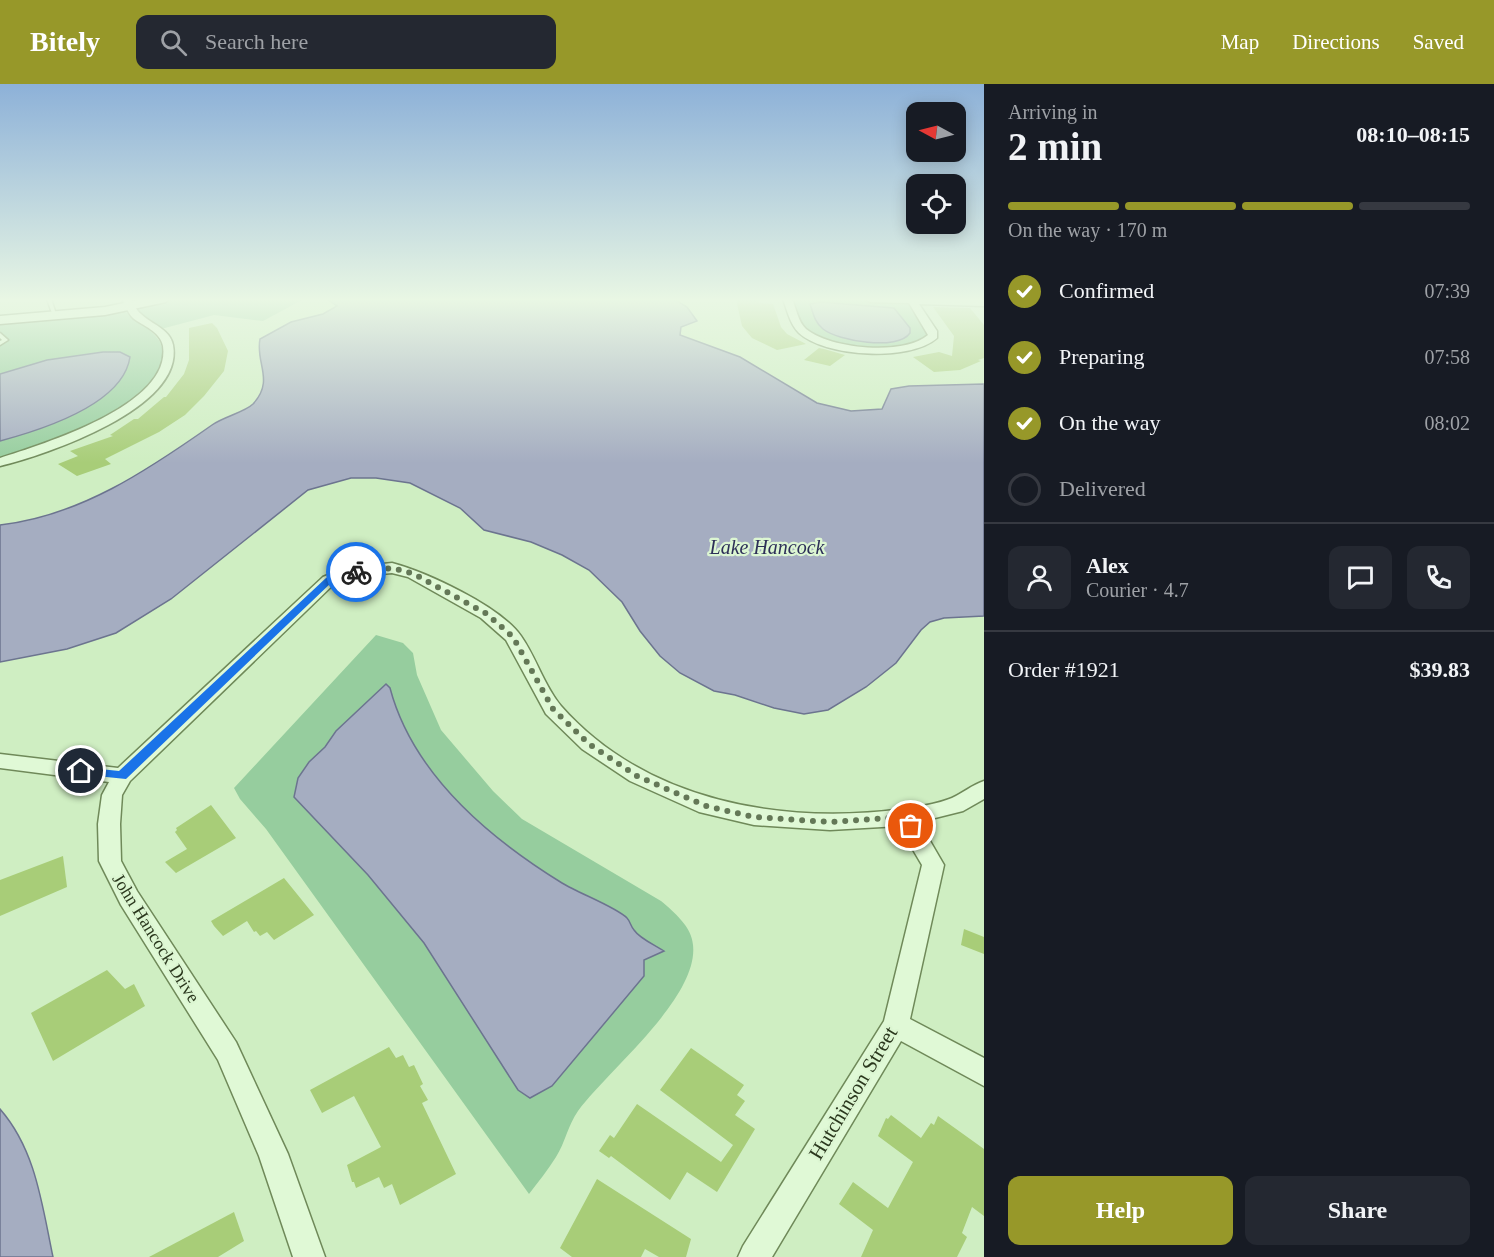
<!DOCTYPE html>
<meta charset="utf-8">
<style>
body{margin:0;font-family:"Times New Roman",serif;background:#242831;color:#f1f3f6;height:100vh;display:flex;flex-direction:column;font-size:22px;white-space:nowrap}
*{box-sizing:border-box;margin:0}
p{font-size:20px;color:#9ea1a6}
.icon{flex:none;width:33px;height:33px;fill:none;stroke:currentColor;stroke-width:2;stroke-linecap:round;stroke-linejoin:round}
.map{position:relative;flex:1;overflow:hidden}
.side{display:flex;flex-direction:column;background:#171b24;width:510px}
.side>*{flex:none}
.needle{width:39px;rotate:277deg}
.tools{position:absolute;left:906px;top:18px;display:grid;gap:12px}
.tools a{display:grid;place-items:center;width:60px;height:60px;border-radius:12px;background:#171b24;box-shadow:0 3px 15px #0003;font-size:30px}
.pin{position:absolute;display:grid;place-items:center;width:51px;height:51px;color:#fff;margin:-26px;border:3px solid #fff;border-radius:50%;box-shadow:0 2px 6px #0007}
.courier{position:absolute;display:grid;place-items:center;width:60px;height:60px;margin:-30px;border:4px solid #1a73e8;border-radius:50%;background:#fff;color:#222;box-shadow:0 2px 8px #0007}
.summary em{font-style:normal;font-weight:600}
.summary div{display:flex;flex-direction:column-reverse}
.summary{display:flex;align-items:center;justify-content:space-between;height:102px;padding:0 24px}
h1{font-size:39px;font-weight:600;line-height:45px}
.bar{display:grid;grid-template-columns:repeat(4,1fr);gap:9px 6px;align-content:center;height:72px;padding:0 24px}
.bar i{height:8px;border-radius:4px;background:#363941}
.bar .active{background:#979829}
.bar p{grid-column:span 4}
.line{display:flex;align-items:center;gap:15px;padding:0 24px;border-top:2px solid #363941}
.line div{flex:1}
.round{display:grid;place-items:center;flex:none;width:63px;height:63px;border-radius:12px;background:#242831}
ol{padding:0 24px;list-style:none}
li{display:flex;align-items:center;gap:18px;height:66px}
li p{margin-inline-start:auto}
li .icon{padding:6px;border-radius:50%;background:#979829;color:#fff;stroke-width:4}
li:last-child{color:#9ea1a6}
li i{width:33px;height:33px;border:3px solid #363941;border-radius:50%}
.action{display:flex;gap:12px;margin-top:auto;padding:12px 24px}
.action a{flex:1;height:69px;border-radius:12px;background:#979829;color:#fff;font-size:24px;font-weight:600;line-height:69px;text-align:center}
.action a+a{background:#242831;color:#f1f3f6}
header{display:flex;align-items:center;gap:36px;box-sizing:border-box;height:84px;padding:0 30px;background:#979829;color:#fff}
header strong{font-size:28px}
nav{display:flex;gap:33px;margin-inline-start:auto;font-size:21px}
.search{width:420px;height:54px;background:#242831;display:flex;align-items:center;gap:15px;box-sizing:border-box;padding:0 21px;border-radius:12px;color:#9ea1a6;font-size:22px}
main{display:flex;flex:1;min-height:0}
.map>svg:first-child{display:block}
.green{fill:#96cd9e}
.water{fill:#a5adc1;stroke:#6c748f;stroke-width:1.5}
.building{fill:#a8cd78}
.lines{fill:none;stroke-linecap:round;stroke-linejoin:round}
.lane-casing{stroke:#6f8959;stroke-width:3}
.street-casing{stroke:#6f8959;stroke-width:3}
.secondary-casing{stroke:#536b3c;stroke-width:3}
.lane{fill:#e0f9d6;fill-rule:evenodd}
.street{fill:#e0f9d6;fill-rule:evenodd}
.secondary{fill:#e0f9d6;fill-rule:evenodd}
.route{fill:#1a73e8}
.done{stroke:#647857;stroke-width:6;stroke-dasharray:0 10.8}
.labels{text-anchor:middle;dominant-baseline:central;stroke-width:4.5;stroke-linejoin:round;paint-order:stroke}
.street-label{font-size:18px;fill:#2b381e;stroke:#dcf6d2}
.water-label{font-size:20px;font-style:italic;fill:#2d2f58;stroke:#dcf6d2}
.near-street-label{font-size:21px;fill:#2b381e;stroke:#dcf6d2}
</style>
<header>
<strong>Bitely</strong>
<div class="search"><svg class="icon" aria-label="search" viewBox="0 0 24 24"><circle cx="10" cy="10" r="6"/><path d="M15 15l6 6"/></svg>Search here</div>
<nav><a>Map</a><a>Directions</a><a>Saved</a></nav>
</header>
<main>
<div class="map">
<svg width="984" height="1173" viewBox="0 0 984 1173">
<rect width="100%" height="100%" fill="#cfeec2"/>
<!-- green -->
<g class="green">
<path d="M173,215H304L263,237L214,231L161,245L135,226Z"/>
<path d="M791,215H842L908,220L928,248V253C922,256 917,261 911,262C889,269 821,262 804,245C797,238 794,223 791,215Z"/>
<path d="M122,226C131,229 156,250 160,258C166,271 162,281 155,292C123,338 51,358 0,375V261L8,257L0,250V239Z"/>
<path d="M376,551L403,559L413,569L417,591L441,646L493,707L522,735L661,817C674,828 692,843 693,861C699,914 608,986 578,1027C568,1041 565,1059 556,1073C548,1086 538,1098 529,1110L266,745L240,715L234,704Z"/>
</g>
<!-- water -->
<g class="water">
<path d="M327,215H674L687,223L697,237L681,243L680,251L740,273L817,319L851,327L882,325L891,305L909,302L984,300V532L944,534L930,538L921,546L896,579L866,603L828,626L804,630L774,624L735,611L714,607L680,589L660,572L640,547L622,518L589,486L562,471L531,458L484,446L460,424L410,399L376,394H351L308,406L171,515L116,549L67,565L0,578V441C80,432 148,386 212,341C223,333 245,328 253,320C275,296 255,279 260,255L291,238L323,230L337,222Z"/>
<path d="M820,218L894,224L910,244V249C898,267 838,257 823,245C815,239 813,229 810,220Z"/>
<path d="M103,268H120L130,273C123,321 41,346 0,357V290L47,276Z"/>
<path d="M386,600L390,604C413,691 489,754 562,799C578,809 616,823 627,834C630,837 631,843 634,846C640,855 655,861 664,867L644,876V892L552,1002L530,1014L518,1006L424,859L368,791L294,713L298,694L309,678L325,663L336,647Z"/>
<path d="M0,1025C36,1066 42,1121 53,1173H0Z"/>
</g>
<!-- building -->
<g class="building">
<path d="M736,215H758L759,219L773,220L781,243L787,250L806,260L777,266L752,254L742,242Z"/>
<path d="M933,223L970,224L984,241V274L978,276L981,277L960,286L934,288L913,273L939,268L952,272L954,252Z"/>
<path d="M212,239L217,244L228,267L224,287L204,312L185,331L159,348L105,375L111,380L77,392L58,380L78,372L70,367L113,352L110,351L134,335H138L164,313H166L184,290L189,276V244Z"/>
<path d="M819,264L824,265L845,271L830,282L804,276Z"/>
<path d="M211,721L236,754L176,789L165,778L187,765L175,748L177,746L176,744Z"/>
<path d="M63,772L67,803L0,832V796Z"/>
<path d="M284,794L314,831L274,856L267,848L260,852L256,847L254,848L247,837L223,852L214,842L211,837Z"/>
<path d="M964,845L984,853V870L961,861Z"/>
<path d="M107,886L125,905L134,900L145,922L53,977L31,929Z"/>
<path d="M389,963L396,974L403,971L409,983L414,981L423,1000L420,1002L428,1016L422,1019L456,1090L400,1121L392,1100L384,1104L379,1093L356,1104L354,1098H352L347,1081L381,1063L354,1012L322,1029L310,1006Z"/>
<path d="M691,964L744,1001L737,1011L745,1017L735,1031L755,1045L717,1108L687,1088L670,1116L611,1072L609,1074L599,1067L610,1051L614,1054L637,1020L721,1078L733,1061L660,1006Z"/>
<path d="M891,1031L921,1054L931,1039L934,1041L938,1032L984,1065V1132L972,1123L962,1149L967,1153L957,1173H861L873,1146L839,1120L853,1098L888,1124L913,1078L878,1052L886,1034L888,1035Z"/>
<path d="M597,1095L691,1155L686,1173H659L645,1165L641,1173H572L560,1164Z"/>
<path d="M234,1128L244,1157L218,1173H149Z"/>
</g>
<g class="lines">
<defs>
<g id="lane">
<path d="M47,215H51L57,233L53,232Z"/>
<path d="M0,249L8,256L0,261V257L2,256L0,254Z"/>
</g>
<g id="street">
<path d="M122,215H130C134,220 136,226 141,230C151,240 170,245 173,261C185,324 46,371 0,382V374C43,360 172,321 163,262C160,247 143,242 133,234C128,229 125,221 122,215Z"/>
<path d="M783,215H792C796,224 798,238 806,245C830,265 904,272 928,251L909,219L870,218L866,215L984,216V222L919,220L937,247V254C910,278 825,273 799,249C790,240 787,226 783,215Z"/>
<path d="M392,479C426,488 500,522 521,552C536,573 544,602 561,622C646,718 782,741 903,725C918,723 938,720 952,714C963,709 972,701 984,697V715L963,727L919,738L944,781L910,935L984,974V1002L901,957L772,1173H738L743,1162L884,937L922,781L899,742L830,746L754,741L699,728L630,697L582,665L546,630L506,556L481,534L408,493L392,489L348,493L335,499L130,697L122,711L120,740L121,777L137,807L236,958L288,1070L325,1173H293L259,1072L218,976L121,821L99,777L98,740L102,711L109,698L0,684V670L118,684L323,493L345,484Z"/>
</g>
<path id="secondary" d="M143,215H168L166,218L105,231L0,240V232L105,223Z"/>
</defs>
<!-- lane casing -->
<use href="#lane" class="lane-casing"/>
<!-- street casing -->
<use href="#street" class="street-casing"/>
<!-- secondary casing -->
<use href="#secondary" class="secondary-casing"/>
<!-- lane -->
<use href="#lane" class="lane"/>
<!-- street -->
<use href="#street" class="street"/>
<!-- secondary -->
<use href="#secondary" class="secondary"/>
</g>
<!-- sky -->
<linearGradient id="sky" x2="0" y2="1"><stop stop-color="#8db1d8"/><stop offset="0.57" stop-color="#e9f7e4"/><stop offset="1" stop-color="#e9f7e4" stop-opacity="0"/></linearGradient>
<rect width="984" height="379" fill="url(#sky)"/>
<!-- route -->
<path class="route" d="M356,485L359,486V489L332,498L126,695L77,690V684L81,683L119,687L326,494Z"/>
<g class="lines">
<!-- done -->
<path class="done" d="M356,488L393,484L414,490L487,530L513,553L553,625L589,660L637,692L706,722L754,733L830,738L904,733L911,742"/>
</g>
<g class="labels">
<!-- street labels -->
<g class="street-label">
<text transform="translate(156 854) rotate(58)">John Hancock Drive</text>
</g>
<!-- water labels -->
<g class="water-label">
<text x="767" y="463">Lake Hancock</text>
</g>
<!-- near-street labels -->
<g class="near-street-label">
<text transform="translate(853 1009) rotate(-59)">Hutchinson Street</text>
</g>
</g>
</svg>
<div class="tools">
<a><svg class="needle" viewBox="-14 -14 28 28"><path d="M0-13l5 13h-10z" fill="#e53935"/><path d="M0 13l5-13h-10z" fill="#9ea1a6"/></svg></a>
<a><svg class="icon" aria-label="locate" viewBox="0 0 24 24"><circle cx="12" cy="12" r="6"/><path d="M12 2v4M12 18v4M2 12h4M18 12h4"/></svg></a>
</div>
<div class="pin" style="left:911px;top:742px;background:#ea580c"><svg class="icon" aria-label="bag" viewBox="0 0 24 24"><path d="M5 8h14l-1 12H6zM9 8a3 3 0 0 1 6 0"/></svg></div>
<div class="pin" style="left:81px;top:687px;background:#1f2937"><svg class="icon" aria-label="home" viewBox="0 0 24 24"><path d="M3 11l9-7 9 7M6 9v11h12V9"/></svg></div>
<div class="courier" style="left:356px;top:488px"><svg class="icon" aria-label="bike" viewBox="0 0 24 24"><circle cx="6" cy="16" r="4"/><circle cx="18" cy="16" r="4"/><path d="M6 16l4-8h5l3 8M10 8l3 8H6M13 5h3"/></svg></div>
</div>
<section class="side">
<div class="summary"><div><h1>2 min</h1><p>Arriving in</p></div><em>08:10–08:15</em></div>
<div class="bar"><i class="active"></i><i class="active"></i><i class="active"></i><i></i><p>On the way · 170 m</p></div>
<ol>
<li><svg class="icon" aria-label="check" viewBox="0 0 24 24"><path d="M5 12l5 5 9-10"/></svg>Confirmed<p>07:39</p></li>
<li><svg class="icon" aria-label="check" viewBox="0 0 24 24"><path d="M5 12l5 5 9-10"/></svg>Preparing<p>07:58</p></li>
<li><svg class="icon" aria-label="check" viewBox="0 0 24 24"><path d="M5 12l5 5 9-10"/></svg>On the way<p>08:02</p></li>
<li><i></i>Delivered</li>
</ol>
<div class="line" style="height:108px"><a class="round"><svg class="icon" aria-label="person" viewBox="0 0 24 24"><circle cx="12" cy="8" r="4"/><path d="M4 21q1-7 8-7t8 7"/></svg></a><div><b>Alex</b><p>Courier · 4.7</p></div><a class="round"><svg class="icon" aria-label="chat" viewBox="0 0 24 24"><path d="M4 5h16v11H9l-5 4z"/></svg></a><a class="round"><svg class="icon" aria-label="phone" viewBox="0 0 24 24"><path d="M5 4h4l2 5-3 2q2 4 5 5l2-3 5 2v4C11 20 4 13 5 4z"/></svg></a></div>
<div class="line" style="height:78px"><div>Order #1921</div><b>$39.83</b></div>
<div class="action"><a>Help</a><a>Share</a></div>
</section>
</main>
